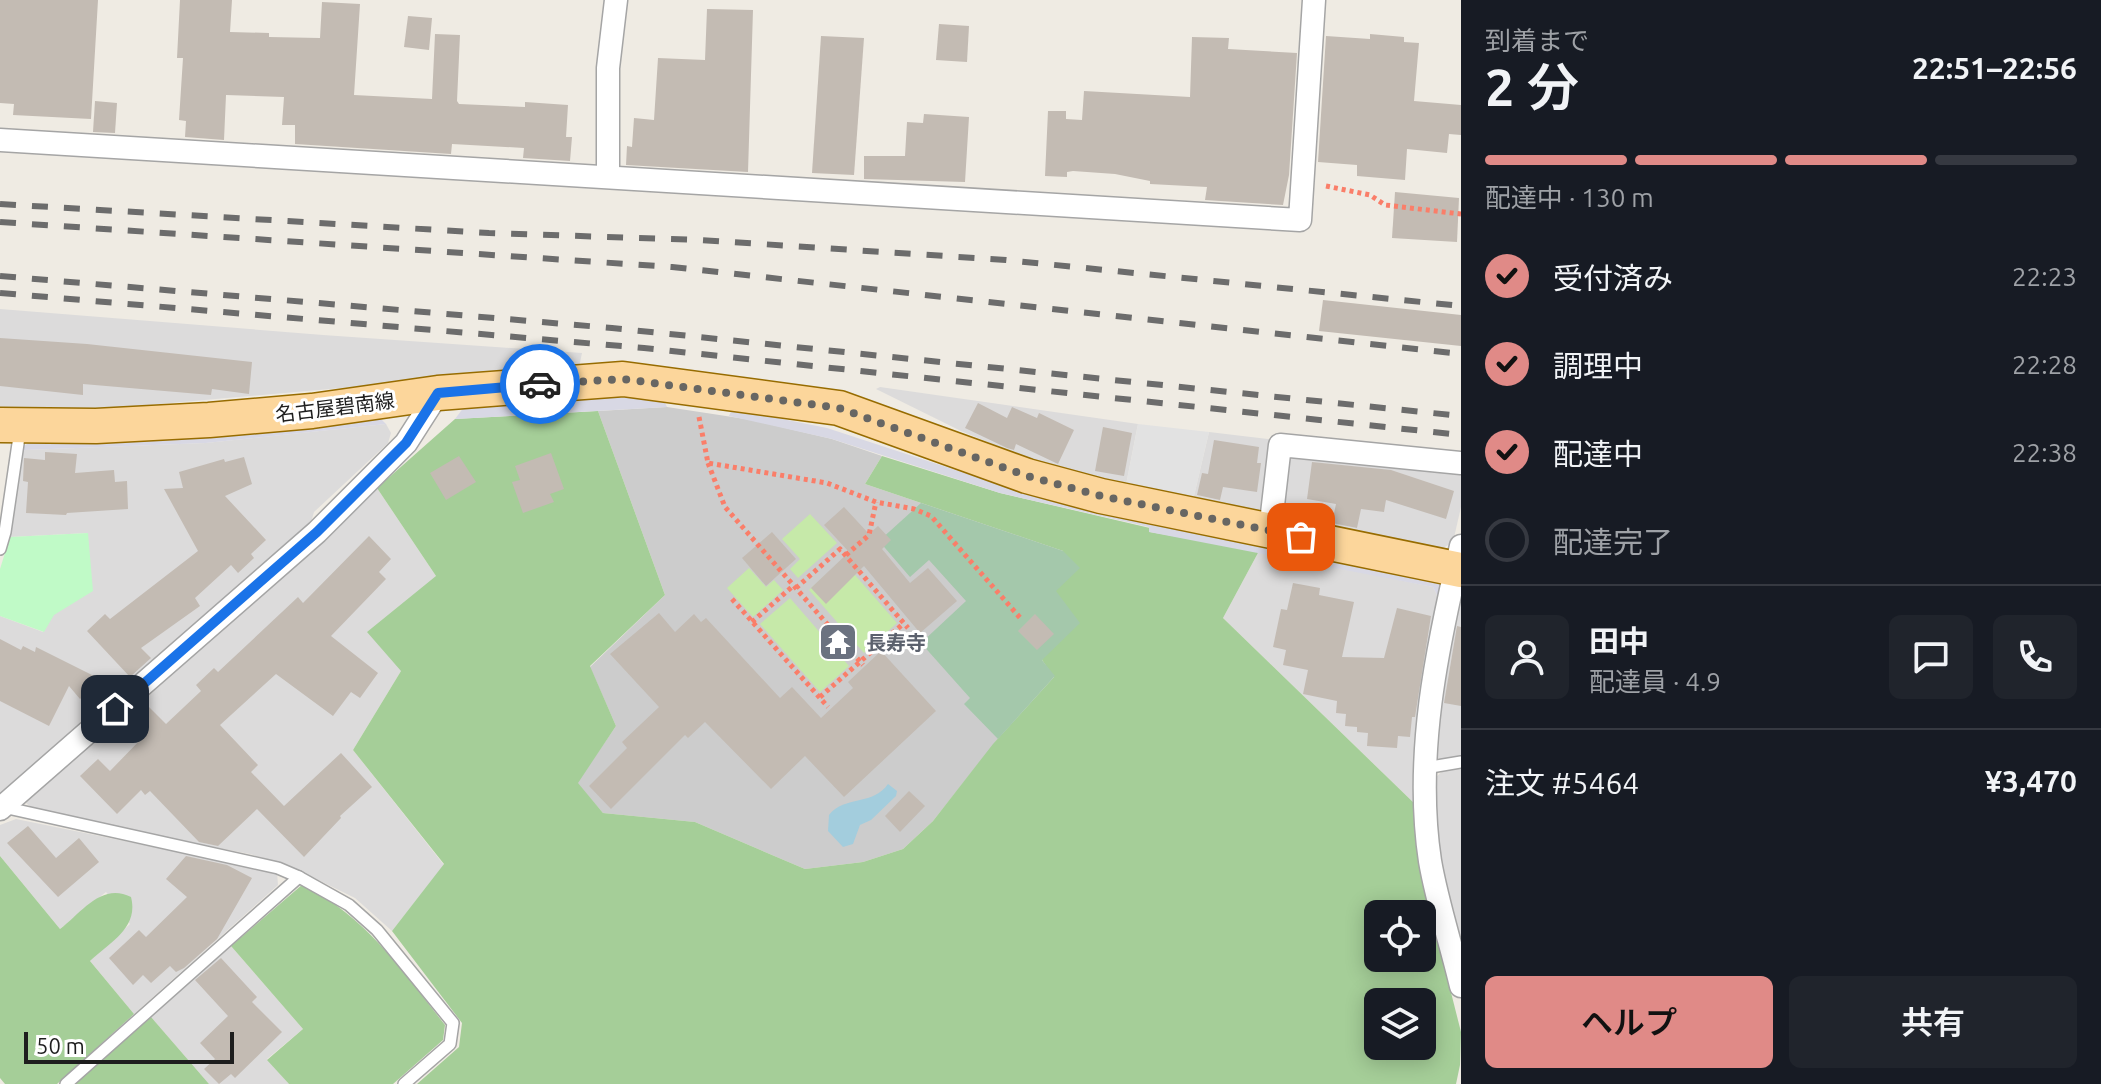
<!DOCTYPE html>
<html lang="ja">
<meta charset="utf-8">
<style>
body{margin:0;font-family:Ubuntu,"Noto Sans JP",sans-serif;background:#20242c;color:#f1f3f6;height:100vh;display:flex;flex-direction:column;font-size:30px;white-space:nowrap}
*{box-sizing:border-box;margin:0}
p{font-size:26px;color:#9ea1a6}
.icon{flex:none;width:44px;height:44px;fill:none;stroke:currentColor;stroke-width:2;stroke-linecap:round;stroke-linejoin:round}
.map{position:relative;flex:1;overflow:hidden}
.drawer{display:flex;flex-direction:column;background:#171b24;width:640px}
.drawer>*{flex:none}
.fabs{position:absolute;left:1364px;top:900px;display:grid;gap:16px}
.fabs a{display:grid;place-items:center;width:72px;height:72px;border-radius:12px;background:#171b24;box-shadow:0 4px 20px #0003;font-size:40px}
.scale{position:absolute;left:24px;bottom:20px;width:210px;box-sizing:border-box;padding-left:8px;border:4px solid #1e1e1e;border-top:0;font-size:22px;line-height:28px;white-space:nowrap;color:#1e1e1e;-webkit-text-stroke:6px #fff;paint-order:stroke}
.pin{position:absolute;display:grid;place-items:center;width:68px;height:68px;color:#fff;margin:-34px;border-radius:16px;box-shadow:0 4px 12px #0006}
.courier{position:absolute;display:grid;place-items:center;width:80px;height:80px;margin:-40px;border:6px solid #1a73e8;border-radius:50%;background:#fff;color:#222;box-shadow:0 2px 10px #0007}
.overview em{font-style:normal;font-weight:600}
.overview div{display:flex;flex-direction:column-reverse}
.overview{display:flex;align-items:center;justify-content:space-between;height:136px;padding:0 24px}
h1{font-size:52px;font-weight:600;line-height:60px}
.bar{display:grid;grid-template-columns:repeat(4,1fr);gap:12px 8px;align-content:center;height:96px;padding:0 24px}
.bar i{height:10px;border-radius:6px;background:#363941}
.bar .active{background:#e08a87}
.bar p{grid-column:span 4}
.line{display:flex;align-items:center;gap:20px;padding:0 24px;border-top:2px solid #363941}
.line div{flex:1}
.round{display:grid;place-items:center;flex:none;width:84px;height:84px;border-radius:12px;background:#20242c}
ol{padding:0 24px;list-style:none}
li{display:flex;align-items:center;gap:24px;height:88px}
li p{margin-inline-start:auto}
li .icon{padding:8px;border-radius:50%;background:#e08a87;color:#111;stroke-width:4}
li:last-child{color:#9ea1a6}
li i{width:44px;height:44px;border:4px solid #363941;border-radius:50%}
.action{display:flex;gap:16px;margin-top:auto;padding:16px 24px}
.action a{flex:1;height:92px;border-radius:12px;background:#e08a87;color:#111;font-size:32px;font-weight:600;line-height:92px;text-align:center}
.action a+a{background:#20242c;color:#f1f3f6}
main{display:flex;flex:1;min-height:0}
.map>svg:first-child{display:block}
.residential{fill:#dcdbdb}
.religious{fill:#ccc}
.grass{fill:#c6e9a9}
.forest{fill:#a5ce98;fill-rule:evenodd}
.cemetery{fill:#a4c8ab}
.park{fill:#c0fac7}
.parking{fill:#e2e2e2}
.plaza{fill:#d8d8e4}
.water{fill:#a3cddd}
.building{fill:#c3bbb3}
.lines{fill:none;stroke-linecap:round;stroke-linejoin:round}
.lane-casing{stroke:#a5a5a5;stroke-width:14}
.street-casing{stroke:#a5a5a5;stroke-width:25}
.primary-casing{stroke:#976c00;stroke-width:37}
.path{stroke:#fa7e69;stroke-width:5;stroke-dasharray:4 4;stroke-linecap:butt}
.lane{stroke:#fff;stroke-width:11}
.street{stroke:#fff;stroke-width:22}
.primary{stroke:#fcd69b;stroke-width:34}
.rail{stroke:#6c6c6c;stroke-width:6;stroke-dasharray:16 16;stroke-linecap:butt}
.done{stroke:#676663;stroke-width:8;stroke-dasharray:0 14.4}
.route{stroke:#1a73e8;stroke-width:10}
.labels{text-anchor:middle;dominant-baseline:central;stroke-width:6;stroke-linejoin:round;paint-order:stroke}
.street-label{font-size:20px;fill:#1e1e1e;stroke:#fff}
.worship-label{font-size:20px;font-weight:bold;fill:#5b616d;stroke:#fff;text-anchor:start}
</style>
<main>
<div class="map">
<svg width="1461" height="1084" viewBox="0 0 1461 1084">
<rect width="100%" height="100%" fill="#efebe3"/>
<!-- residential -->
<g class="residential">
<path d="M0,309L323,335L582,353L579,367L91,410H0Z"/>
<path d="M880,387L1138,424L1126,485L1031,460L961,431L876,389Z"/>
<path d="M386,424L391,433L388,443L314,512L309,529L0,797V616L43,632L88,533L10,537L21,454L25,450L206,443Z"/>
<path d="M1209,432L1276,440L1269,504L1255,512L1193,500Z"/>
<path d="M1284,451L1461,467V507L1453,542L1440,550L1283,517L1278,510Z"/>
<path d="M377,488L436,576L401,671L353,750L444,865L392,931L355,898L288,865L250,854L39,814L26,803L125,711H132Z"/>
<path d="M1259,551L1433,587L1439,599L1426,653L1416,805L1223,618Z"/>
<path d="M1461,599V756L1441,760L1435,756L1446,657L1457,602Z"/>
<path d="M1461,766V944L1439,851L1435,778L1445,769Z"/>
<path d="M16,819L277,872L278,885L134,1014L90,961L130,924L106,892L60,929L0,856V825Z"/>
<path d="M231,946L303,1029L267,1059L289,1084H209L151,1017Z"/>
</g>
<!-- religious -->
<path class="religious" d="M667,407L752,420L832,439L882,456L865,484L1063,551L998,739L933,821L903,849L863,862L805,869L695,822L603,813L577,783L616,726L590,667L665,595L598,411Z"/>
<!-- grass -->
<g class="grass">
<path d="M810,514L837,543L798,578L790,569L800,559L782,539Z"/>
<path d="M842,560L897,623L864,653L809,590Z"/>
<path d="M749,568L766,587L774,580L783,590L753,617L727,588Z"/>
<path d="M790,598L849,666L820,692L760,624Z"/>
</g>
<!-- forest -->
<g class="forest">
<path d="M598,411L665,595L590,666L616,726L578,783L603,813L695,822L805,869L863,862L903,849L933,821L993,744L1054,677L1042,660L1063,551L865,484L882,456L1000,493L1150,528V532L1259,551L1223,618L1416,805L1441,953L1461,1032L1460,1065L1456,1084H417L459,1047L462,1023L392,931L444,864L353,750L401,671L367,632L436,576L377,488L455,419ZM1378,914H1422V958H1378ZM1378,1002H1422V1046H1378Z"/>
<path d="M0,856L60,929C82,912 102,882 131,897C139,928 110,942 90,961L134,1014L57,1084H5L0,1078Z"/>
<path d="M303,884C369,921 399,966 445,1025L443,1040L393,1084H289L267,1060L303,1029L231,946Z"/>
<path d="M151,1017L209,1084H74Z"/>
</g>
<!-- cemetery -->
<path class="cemetery" d="M921,503L1063,551L1080,568L1056,591L1080,623L1042,660L1055,676L998,739L964,704L970,698L921,643L966,601L929,560L910,577L879,541Z"/>
<!-- park -->
<path class="park" d="M88,533L93,591L54,615L44,632L0,616V569L10,537Z"/>
<!-- parking -->
<path class="parking" d="M1138,424L1209,432L1193,500L1126,485Z"/>
<!-- plaza -->
<g class="plaza">
<path d="M561,397L642,398L664,401L667,407L455,419L464,407Z"/>
<path d="M732,409L827,428L995,483L1152,521L1438,581L1441,589L1439,599L1433,587L1149,532V527L1000,493L832,439L729,416Z"/>
<path d="M380,418L389,427L386,424L206,443L25,450L21,454L24,446L30,442L191,436Z"/>
</g>
<!-- water -->
<path class="water" d="M888,784L897,791L896,796L871,820L860,825L853,844L843,847L828,831L829,815C845,795 873,806 888,784Z"/>
<!-- building -->
<g class="building">
<path d="M0,0H98L91,119L13,115L14,104L0,103Z"/>
<path d="M180,0H232L230,32L269,33V37L320,38L322,2L360,4L354,95L432,99L435,34L460,35L457,101L459,104L525,107V102L568,105L566,137H572L570,161L523,158L524,148L452,144L451,154L295,144V125H282L284,97L226,95L224,140L185,137L186,121L179,120L183,58H177Z"/>
<path d="M707,9L753,10L748,172L626,165L627,146L632,147L634,118L654,120L658,58L705,60Z"/>
<path d="M408,16L432,18L429,50L404,47Z"/>
<path d="M939,24L969,26L967,62L936,60Z"/>
<path d="M1370,34L1404,37V42L1419,43L1414,101L1461,105V135L1449,134L1447,153L1407,149L1405,180L1357,176V165L1318,162L1326,36L1370,39Z"/>
<path d="M821,36L864,38L854,175L812,173Z"/>
<path d="M1192,37L1229,38L1228,49L1297,53L1289,175L1283,205L1205,200L1207,187L1150,184V181L1115,174L1073,171L1067,172V177L1045,176L1048,111H1066V119L1082,120L1084,91L1190,97Z"/>
<path d="M95,101L117,103L115,133L93,132Z"/>
<path d="M924,114L969,117L965,182L864,179V156H905L907,122L923,123Z"/>
<path d="M1395,192L1459,198L1457,242L1392,238Z"/>
<path d="M1323,300L1461,315V346L1319,331Z"/>
<path d="M0,338L87,344L252,362L249,394L212,389L211,395L83,384V395L0,386Z"/>
<path d="M978,403L1007,418L1012,407L1037,418L1039,413L1074,430L1058,464L1016,444L1014,450L1007,448L965,428Z"/>
<path d="M1103,427L1132,433L1124,476L1095,471Z"/>
<path d="M1214,440L1259,447L1257,463H1261L1257,492L1223,487L1220,500L1197,495L1202,473L1208,474Z"/>
<path d="M45,452L77,454L75,473L114,470L115,482L127,481L128,509L67,513L66,515L26,513L28,482L23,481L24,458L45,460Z"/>
<path d="M551,453L564,489L550,494L554,502L523,513L512,482L520,480L515,466Z"/>
<path d="M459,456L476,482L446,500L430,473Z"/>
<path d="M244,457L252,484L225,496L266,540L251,554L254,558L238,573L231,565L195,598L200,606L141,648L151,658L130,677L87,631L105,614L110,619L198,551L164,489L183,488L179,472L224,459L225,462Z"/>
<path d="M1312,462L1391,470L1454,491L1446,519L1386,500L1384,512L1361,509L1357,528L1332,523L1336,504L1307,499Z"/>
<path d="M844,507L869,534L878,526L891,540L882,549L910,583L928,568L957,601L920,633L864,566L826,604L811,588L849,552L824,525Z"/>
<path d="M772,532L796,559L766,586L742,558Z"/>
<path d="M369,536L391,559L379,572L386,579L331,636L378,673L360,698L351,692L333,716L276,674L220,725L258,765L251,772L284,806L341,753L372,787L340,816L341,818L304,857L257,809L218,846L199,842L150,791L145,795L141,790L117,814L80,776L98,759L110,771L143,737L129,722L147,705L166,724L201,691L196,685L214,668L218,672L298,597L303,603Z"/>
<path d="M1293,583L1320,588L1319,595L1354,602L1342,657L1384,658L1397,608L1431,616L1415,717H1412L1410,737L1398,736L1397,748L1367,746L1368,733L1357,732V727L1345,726L1346,714L1336,713L1337,701L1303,694L1308,670L1283,665L1286,650L1273,647L1281,609L1287,610Z"/>
<path d="M659,613L675,632L694,614L701,622L706,618L780,698L792,687L821,718L853,688L848,682L881,651L936,711L844,797L805,756L771,789L705,722L688,738L685,735L611,809L589,786L627,748L622,742L659,707L610,654Z"/>
<path d="M1035,614L1054,634L1037,650L1018,631Z"/>
<path d="M1457,626L1461,627V706L1444,703Z"/>
<path d="M0,639L21,650L23,646L35,652L36,647L102,680L80,699L69,686L49,726L0,701Z"/>
<path d="M909,791L925,806L900,832L885,816Z"/>
<path d="M28,826L56,858L79,838L99,862L58,897L7,843Z"/>
<path d="M186,856L227,865L252,878L217,939L184,968L176,972L170,966L151,983L143,975L133,985L109,958L139,930L146,937L187,897L166,879Z"/>
<path d="M221,958L257,997L252,1002L282,1032L235,1078L231,1074L219,1084L204,1069L215,1059L200,1043L228,1016L195,980Z"/>
</g>
<g class="lines">
<defs>
<g id="lane">
<path d="M0,549L5,532L20,430"/>
<path d="M1425,768L1461,762"/>
<path d="M3,807L278,868L299,877L349,905L377,930L453,1023L450,1044L404,1084"/>
<path d="M66,1084L299,877"/>
</g>
<g id="street">
<path d="M0,140L1300,220L1314,0"/>
<path d="M608,176V68L616,0"/>
<path d="M1270,531L1280,445L1461,463"/>
<path d="M1461,546C1437,647 1414,756 1430,861C1437,902 1451,944 1461,986"/>
<path d="M0,809L317,532L406,443L438,393"/>
</g>
<path id="primary" d="M0,425L96,426L209,420L312,411L438,393L623,379L839,408L1027,476L1101,496L1461,570"/>
</defs>
<!-- lane casing -->
<use href="#lane" class="lane-casing"/>
<!-- street casing -->
<use href="#street" class="street-casing"/>
<!-- primary casing -->
<use href="#primary" class="primary-casing"/>
<!-- path -->
<g class="path">
<path d="M1326,186L1370,195L1385,205L1461,214"/>
<path d="M699,417L708,463L827,483L876,502L914,509L931,516L1022,620"/>
<path d="M708,463L725,507L863,665"/>
<path d="M846,555L869,535L876,502"/>
<path d="M796,588L840,549L908,628"/>
<path d="M732,599L828,707"/>
<path d="M752,622L793,586"/>
<path d="M820,697L904,623"/>
</g>
<!-- lane -->
<use href="#lane" class="lane"/>
<!-- street -->
<use href="#street" class="street"/>
<!-- primary -->
<use href="#primary" class="primary"/>
<!-- rail -->
<g class="rail">
<path d="M0,204L489,233L700,240L1006,260L1461,306"/>
<path d="M0,222L672,267L1461,354"/>
<path d="M0,276L612,328L1461,416"/>
<path d="M0,293L644,348L1461,435"/>
</g>
</g>
<g class="lines">
<!-- done -->
<path class="done" d="M540,384L623,379L839,408L1027,476L1101,496L1301,537"/>
<!-- route -->
<path class="route" d="M115,709L317,532L406,443L438,393L540,384"/>
</g>
<!-- icons -->
<defs>
<symbol id="temple-square" viewBox="-11 -11 22 22"><rect x="-9" y="-9" width="18" height="18" rx="4" fill="#6b7280" stroke="#fff"/><path d="M0-6L5-2H3V0L6.5 2.5H4V6H1.5V3h-3V6H-4V2.5H-6.5L-3 0V-2H-5Z" fill="#fff"/></symbol>
</defs>
<g fill-rule="evenodd">
<use href="#temple-square" x="816" y="620" width="44" height="44"/>
</g>
<g class="labels">
<!-- street labels -->
<g class="street-label">
<text transform="translate(335 407) rotate(-7)">名古屋碧南線</text>
</g>
<!-- worship labels -->
<g class="worship-label">
<text x="866" y="642">長寿寺</text>
</g>
</g>
</svg>
<div class="fabs">
<a><svg class="icon" aria-label="locate" viewBox="0 0 24 24"><circle cx="12" cy="12" r="6"/><path d="M12 2v4M12 18v4M2 12h4M18 12h4"/></svg></a>
<a><svg class="icon" aria-label="layers" viewBox="0 0 24 24"><path d="M12 4l9 5-9 5-9-5zM3 14l9 5 9-5"/></svg></a>
</div>
<div class="scale">50 m</div>
<div class="pin" style="left:1301px;top:537px;background:#ea580c"><svg class="icon" aria-label="bag" viewBox="0 0 24 24"><path d="M5 8h14l-1 12H6zM9 8a3 3 0 0 1 6 0"/></svg></div>
<div class="pin" style="left:115px;top:709px;background:#1f2937"><svg class="icon" aria-label="home" viewBox="0 0 24 24"><path d="M3 11l9-7 9 7M6 9v11h12V9"/></svg></div>
<div class="courier" style="left:540px;top:384px"><svg class="icon" aria-label="car" viewBox="0 0 24 24"><path d="M5 17H2v-5l4-1 3-4h7l3 4 3 1v5h-3M9 17h6M6 11h13"/><circle cx="7" cy="17" r="2"/><circle cx="17" cy="17" r="2"/></svg></div>
</div>
<section class="drawer">
<div class="overview"><div><h1>2 分</h1><p>到着まで</p></div><em>22:51–22:56</em></div>
<div class="bar"><i class="active"></i><i class="active"></i><i class="active"></i><i></i><p>配達中 · 130 m</p></div>
<ol>
<li><svg class="icon" aria-label="check" viewBox="0 0 24 24"><path d="M5 12l5 5 9-10"/></svg>受付済み<p>22:23</p></li>
<li><svg class="icon" aria-label="check" viewBox="0 0 24 24"><path d="M5 12l5 5 9-10"/></svg>調理中<p>22:28</p></li>
<li><svg class="icon" aria-label="check" viewBox="0 0 24 24"><path d="M5 12l5 5 9-10"/></svg>配達中<p>22:38</p></li>
<li><i></i>配達完了</li>
</ol>
<div class="line" style="height:144px"><a class="round"><svg class="icon" aria-label="person" viewBox="0 0 24 24"><circle cx="12" cy="8" r="4"/><path d="M4 21q1-7 8-7t8 7"/></svg></a><div><b>田中</b><p>配達員 · 4.9</p></div><a class="round"><svg class="icon" aria-label="chat" viewBox="0 0 24 24"><path d="M4 5h16v11H9l-5 4z"/></svg></a><a class="round"><svg class="icon" aria-label="phone" viewBox="0 0 24 24"><path d="M5 4h4l2 5-3 2q2 4 5 5l2-3 5 2v4C11 20 4 13 5 4z"/></svg></a></div>
<div class="line" style="height:104px"><div>注文 #5464</div><b>¥3,470</b></div>
<div class="action"><a>ヘルプ</a><a>共有</a></div>
</section>
</main>
